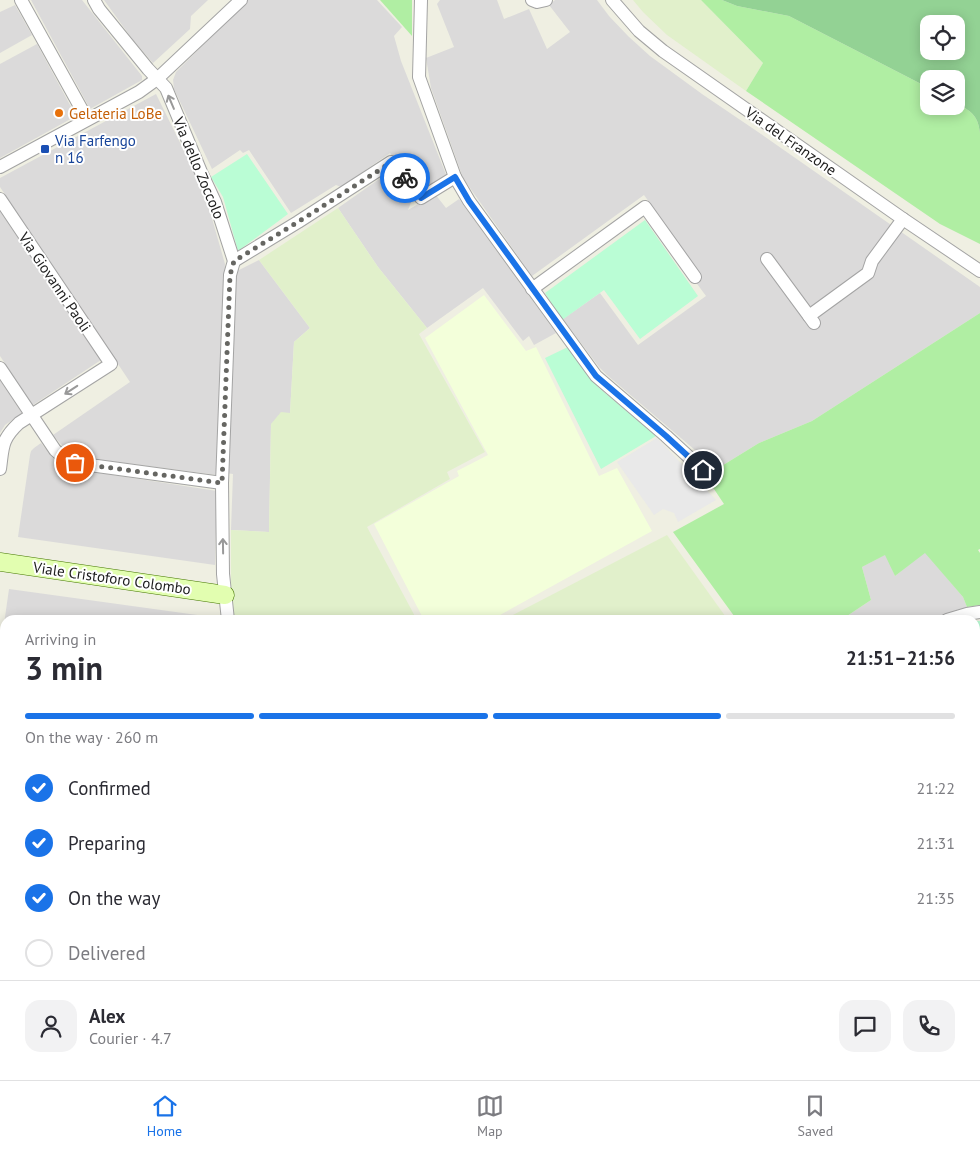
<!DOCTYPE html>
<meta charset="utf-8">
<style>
body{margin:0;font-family:"PT Sans",sans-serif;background:#f2f2f3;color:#2b2b33;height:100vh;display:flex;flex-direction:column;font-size:19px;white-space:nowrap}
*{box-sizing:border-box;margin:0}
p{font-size:16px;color:#7c7c81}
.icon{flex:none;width:28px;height:28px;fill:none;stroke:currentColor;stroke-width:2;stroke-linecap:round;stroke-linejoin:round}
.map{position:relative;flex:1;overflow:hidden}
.details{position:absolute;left:0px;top:615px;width:980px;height:465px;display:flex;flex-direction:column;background:#fff;border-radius:15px 15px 0 0;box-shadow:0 2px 12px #0003}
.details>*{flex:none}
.controls{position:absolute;left:920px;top:15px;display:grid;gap:10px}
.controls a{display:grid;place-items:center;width:45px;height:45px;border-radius:10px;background:#fff;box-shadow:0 2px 12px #0003;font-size:25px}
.pin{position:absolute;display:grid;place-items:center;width:42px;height:42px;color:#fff;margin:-21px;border:2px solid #fff;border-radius:50%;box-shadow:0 1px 5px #0007}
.courier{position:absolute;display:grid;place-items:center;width:50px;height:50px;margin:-25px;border:4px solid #1a73e8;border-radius:50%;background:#fff;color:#222;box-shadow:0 1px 6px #0007}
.headline em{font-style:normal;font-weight:700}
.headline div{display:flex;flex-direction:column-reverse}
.headline{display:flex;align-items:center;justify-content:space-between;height:85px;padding:0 25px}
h1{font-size:32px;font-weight:700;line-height:38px}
.bar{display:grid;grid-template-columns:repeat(4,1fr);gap:8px 5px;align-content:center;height:60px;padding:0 25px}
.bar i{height:6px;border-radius:4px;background:#e1e1e2}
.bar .selected{background:#1a73e8}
.bar p{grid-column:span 4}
.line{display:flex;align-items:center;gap:12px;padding:0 25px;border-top:1px solid #e1e1e2}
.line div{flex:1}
.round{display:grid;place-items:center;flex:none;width:52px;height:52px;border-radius:15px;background:#f2f2f3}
ol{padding:0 25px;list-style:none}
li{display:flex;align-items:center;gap:15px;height:55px}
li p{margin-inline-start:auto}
li .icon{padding:5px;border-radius:50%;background:#1a73e8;color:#fff;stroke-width:4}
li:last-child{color:#7c7c81}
li i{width:28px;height:28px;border:2px solid #e1e1e2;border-radius:50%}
.menu{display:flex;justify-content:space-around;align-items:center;height:70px;border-top:1px solid #e1e1e2;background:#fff;font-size:14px;color:#7c7c81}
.menu a{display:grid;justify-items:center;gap:2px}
.menu .selected{color:#1a73e8}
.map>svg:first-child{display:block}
.residential{fill:#dbdada}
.education{fill:#f3ffda}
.farmland{fill:#e1f0cb}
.grass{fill:#b0eea3}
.forest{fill:#93d294;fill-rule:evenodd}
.park{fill:#bafdd5}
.parking{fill:#e9e9e9}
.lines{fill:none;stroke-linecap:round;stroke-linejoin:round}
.street-casing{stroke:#a4a4a4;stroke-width:14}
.secondary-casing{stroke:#457700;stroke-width:19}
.street{stroke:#fff;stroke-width:12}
.secondary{stroke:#e2feb0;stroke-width:18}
.oneway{stroke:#999}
.done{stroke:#666662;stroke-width:5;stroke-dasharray:0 9}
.route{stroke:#1a73e8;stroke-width:6}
.food-dot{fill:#e8710a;stroke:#fff;stroke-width:2}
.transit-dot{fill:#1a4fb4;stroke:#fff;stroke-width:2}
.labels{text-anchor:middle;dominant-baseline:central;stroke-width:4;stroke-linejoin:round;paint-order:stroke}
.food-label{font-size:15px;fill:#c56008;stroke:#fff;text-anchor:start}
.transit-label{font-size:15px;fill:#164399;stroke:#fff;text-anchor:start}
.street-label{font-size:15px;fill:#1d1d1d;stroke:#fff}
</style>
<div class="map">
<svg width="980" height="1080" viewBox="0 0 980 1080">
<rect width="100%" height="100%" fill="#efefe2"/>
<!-- residential -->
<g class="residential">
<path d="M31,0H82L142,76V80L90,109Z"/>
<path d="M104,0H208L191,16L190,29L153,63L133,40Z"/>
<path d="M248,0H377L402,27L394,36L401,61L447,177L428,187L423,188L418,186L414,184L390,153L341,187L336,185L291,213L249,150L243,153L240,150L212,169L174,89L173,80L176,72Z"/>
<path d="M440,0H497L504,19L529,9L547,49L570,32L549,5L555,0H597L609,16L628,36L650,56L702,94L761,134L980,287V313L812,421L759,443L720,467L717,462H709L607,375L599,367L563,319L600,293L638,345L706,296L695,281L702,276L644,195L532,276L463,178L431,88L426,58L454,47L437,4Z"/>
<path d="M15,5L32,35L0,53V12Z"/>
<path d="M37,44L76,116L0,158V64Z"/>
<path d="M156,94L197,177L211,215L225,264L217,475L86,458L69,452L59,442L53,435L130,382L0,187V178Z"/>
<path d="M389,172L397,173L414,195L408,210L435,194L446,208L459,199L556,333L534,345L529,336L523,341L483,288L427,328L378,267L338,208Z"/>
<path d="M0,211L101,360L33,405L0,356Z"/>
<path d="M259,260L310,328L294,342L290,414L271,424L269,532L231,530L233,474L226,473L232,279L237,271Z"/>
<path d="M0,380L22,413L5,425L0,433Z"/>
<path d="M41,443L53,458L66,466L74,469L217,491L215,565L18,537L30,455L31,451L34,448Z"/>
<path d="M925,552L963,597L967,607L932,620H841L871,600L862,567L886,554L895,576Z"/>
<path d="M9,589L219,618L220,620H5V638H2Z"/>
<path d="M1,649L5,650V735H0Z"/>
<path d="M0,748H5V850L0,840Z"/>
<path d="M980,841V1080H881L879,1075H975V885Z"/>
<path d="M0,905L5,915V965L0,967Z"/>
<path d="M5,978V1068L0,1071V980Z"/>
<path d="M114,1075H192L182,1080H128L125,1075L117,1080Z"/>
<path d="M230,1075H291L293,1080H221Z"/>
<path d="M306,1075H402L404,1080H309Z"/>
<path d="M769,1075H861L863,1080H771Z"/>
</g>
<!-- education -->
<path class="education" d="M484,295L526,351L536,347L599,476L617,468L652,531L491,620H424L374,524L459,476L457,471L488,455L425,338Z"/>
<!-- farmland -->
<g class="farmland">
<path d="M633,0H701L763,63L746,91L667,35L643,12Z"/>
<path d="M338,208L378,267L427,328L419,334L485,452L447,472L450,479L367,527L417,620H235L231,594V530L269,532L271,424L281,412L290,413L294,342L310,328L259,260Z"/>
<path d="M667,535L728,620H503Z"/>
<path d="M417,1075H749L752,1080H420Z"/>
</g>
<!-- grass -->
<g class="grass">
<path d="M380,0H412V36Z"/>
<path d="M701,0H722L737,6L789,16L929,88V106H956V103C971,111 978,115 980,133V244L940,224L746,91L763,63Z"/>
<path d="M980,313V549L978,550L980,553V605L967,607L963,597L925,553L895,576L885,555L862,567L871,600L841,620H737L673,532L724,504L706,477L720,467L759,443L812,421Z"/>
</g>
<!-- forest -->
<path class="forest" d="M722,0H980V133C978,115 971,111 956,103V79H929V88L789,16L737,6ZM929,24H956V51H929Z"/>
<!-- park -->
<g class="park">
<path d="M247,154L288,214L238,251L223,197L211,177Z"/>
<path d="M645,220L698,296L640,339L604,290L562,320L545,293Z"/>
<path d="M570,346L598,387L656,436L601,469L545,358Z"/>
<path d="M975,621H980V810L975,800Z"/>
</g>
<!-- parking -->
<path class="parking" d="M657,438L716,500L678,522L674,513L663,509L654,515L617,462Z"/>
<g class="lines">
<defs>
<g id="street">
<path d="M21,0L87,119"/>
<path d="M94,0L99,9L148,69L166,88L201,172L215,202L234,261L230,275L222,483L223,574L228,620"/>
<path d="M421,0L419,77L455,177L469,201L596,376L666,436L703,470"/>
<path d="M532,0L537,2L546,0"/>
<path d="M612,0L639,31L663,51L903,219L980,271"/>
<path d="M0,167L139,92L157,79L241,0"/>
<path d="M0,199L111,364L19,423C1,440 3,447 0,469"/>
<path d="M767,259L809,316"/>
<path d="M234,261L298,222L391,162L421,198L455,177"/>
<path d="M532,289L645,207L695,277"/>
<path d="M814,323L809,316L868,273L872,261L903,219"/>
<path d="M0,368L55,450L65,459L75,463L222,483"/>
<path d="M947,620L967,614L980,612"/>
<path d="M0,646H5"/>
<path d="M0,742L5,743"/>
<path d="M975,825L980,823"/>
<path d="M0,869L5,866"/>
<path d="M0,888L5,897"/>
<path d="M0,975L5,972"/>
<path d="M104,1075L107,1080"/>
<path d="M299,1075L301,1080"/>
<path d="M407,1075L410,1080"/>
<path d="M759,1075L762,1080"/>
<path d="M870,1075L873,1080"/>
<path d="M0,1080L10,1075"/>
<path d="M207,1080L216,1075"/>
</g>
<path id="secondary" d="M0,562L225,595"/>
</defs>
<!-- street casing -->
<use href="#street" class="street-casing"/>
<!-- secondary casing -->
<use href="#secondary" class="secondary-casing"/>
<!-- street -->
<use href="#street" class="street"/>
<!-- secondary -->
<use href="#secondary" class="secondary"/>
</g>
<!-- one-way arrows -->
<defs><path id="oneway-shaft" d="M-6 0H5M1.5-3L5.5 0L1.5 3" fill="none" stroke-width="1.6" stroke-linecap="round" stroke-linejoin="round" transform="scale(1.25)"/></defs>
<g class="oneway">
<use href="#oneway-shaft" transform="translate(171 102) rotate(-113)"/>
<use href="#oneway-shaft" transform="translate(71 390) rotate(147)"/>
<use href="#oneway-shaft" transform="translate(223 546) rotate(-91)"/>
</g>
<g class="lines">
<!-- done -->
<path class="done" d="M75,463L222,483L230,275L234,261L298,222L392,162L405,178"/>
<!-- route -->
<path class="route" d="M405,178L421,198L455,177L469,201L596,376L666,436L703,470"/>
</g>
<!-- markers -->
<circle class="food-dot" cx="59" cy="113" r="5"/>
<rect class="transit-dot" x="40" y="144" width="10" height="10" rx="2.5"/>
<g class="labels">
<!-- food labels -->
<g class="food-label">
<text x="69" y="113">Gelateria LoBe</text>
</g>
<!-- transit labels -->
<g class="transit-label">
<text x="55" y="140">Via Farfengo<tspan x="55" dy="17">n 16</tspan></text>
</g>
<!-- street labels -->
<g class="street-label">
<text transform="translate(791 141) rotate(35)">Via del Franzone</text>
<text transform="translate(199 168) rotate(67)">Via dello Zoccolo</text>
<text transform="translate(55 282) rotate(56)">Via Giovanni Paoli</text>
<text transform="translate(112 578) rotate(8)">Viale Cristoforo Colombo</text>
</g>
</g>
</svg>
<div class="controls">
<a><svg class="icon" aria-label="locate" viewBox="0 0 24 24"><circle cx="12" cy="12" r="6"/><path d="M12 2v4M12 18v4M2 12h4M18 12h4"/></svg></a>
<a><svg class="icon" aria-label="layers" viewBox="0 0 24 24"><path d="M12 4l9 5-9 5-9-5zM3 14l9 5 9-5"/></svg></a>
</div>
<div class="pin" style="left:75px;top:463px;background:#ea580c"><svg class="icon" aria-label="bag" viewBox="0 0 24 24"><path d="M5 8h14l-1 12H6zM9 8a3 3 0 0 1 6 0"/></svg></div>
<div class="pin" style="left:703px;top:470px;background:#1f2937"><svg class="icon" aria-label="home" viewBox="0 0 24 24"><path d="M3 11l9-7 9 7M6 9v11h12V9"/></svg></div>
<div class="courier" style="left:405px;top:178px"><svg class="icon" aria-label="bike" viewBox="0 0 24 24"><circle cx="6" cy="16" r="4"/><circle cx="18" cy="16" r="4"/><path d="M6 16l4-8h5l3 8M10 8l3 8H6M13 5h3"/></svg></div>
<section class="details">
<div class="headline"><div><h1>3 min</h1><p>Arriving in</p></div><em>21:51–21:56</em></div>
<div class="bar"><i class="selected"></i><i class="selected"></i><i class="selected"></i><i></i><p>On the way · 260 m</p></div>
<ol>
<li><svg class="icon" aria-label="check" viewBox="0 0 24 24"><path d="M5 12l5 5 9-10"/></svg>Confirmed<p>21:22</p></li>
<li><svg class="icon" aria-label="check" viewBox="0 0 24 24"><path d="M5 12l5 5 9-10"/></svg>Preparing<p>21:31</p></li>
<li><svg class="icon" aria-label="check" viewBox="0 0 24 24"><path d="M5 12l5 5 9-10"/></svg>On the way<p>21:35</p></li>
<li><i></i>Delivered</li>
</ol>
<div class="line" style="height:90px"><a class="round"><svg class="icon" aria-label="person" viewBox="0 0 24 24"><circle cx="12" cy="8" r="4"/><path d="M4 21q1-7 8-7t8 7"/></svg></a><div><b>Alex</b><p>Courier · 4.7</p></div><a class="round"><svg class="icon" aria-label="chat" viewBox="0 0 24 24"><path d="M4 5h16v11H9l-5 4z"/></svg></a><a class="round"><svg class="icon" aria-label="phone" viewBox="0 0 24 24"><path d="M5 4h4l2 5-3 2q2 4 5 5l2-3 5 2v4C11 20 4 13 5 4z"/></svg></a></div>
</section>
</div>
<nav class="menu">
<a class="selected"><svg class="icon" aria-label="home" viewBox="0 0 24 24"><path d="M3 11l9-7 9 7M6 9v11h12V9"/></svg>Home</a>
<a><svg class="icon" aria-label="map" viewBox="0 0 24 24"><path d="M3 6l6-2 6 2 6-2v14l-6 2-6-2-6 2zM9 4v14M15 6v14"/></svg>Map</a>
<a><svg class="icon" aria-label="saved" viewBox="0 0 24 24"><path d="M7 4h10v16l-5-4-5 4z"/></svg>Saved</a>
</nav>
